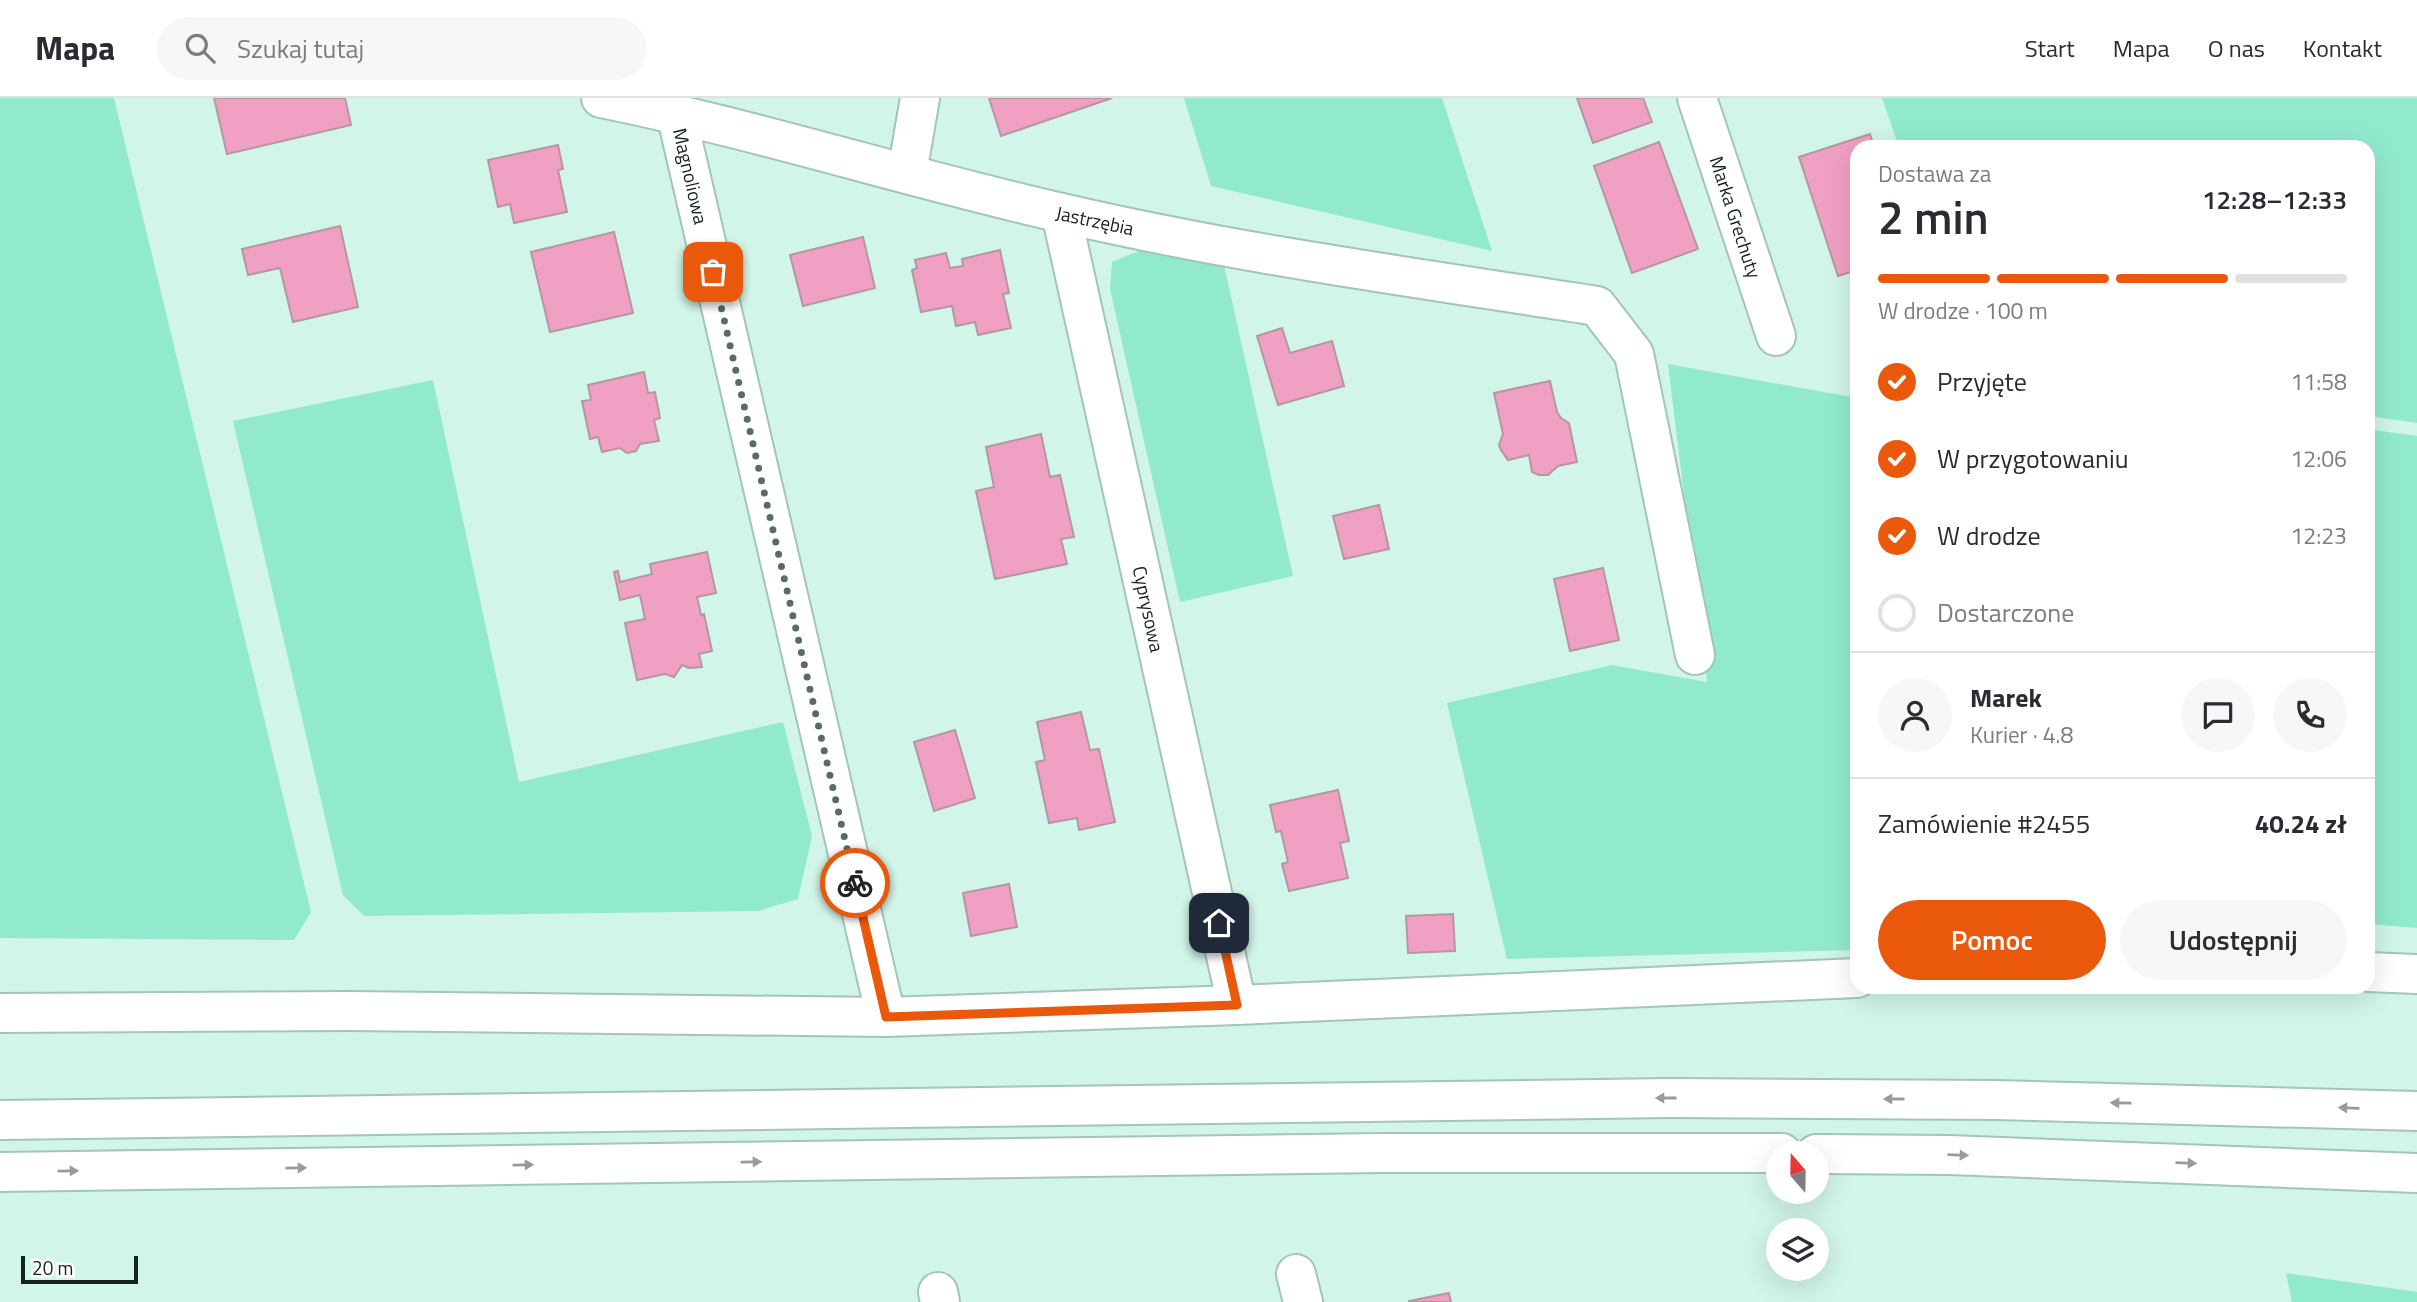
<!DOCTYPE html>
<html lang="pl">
<meta charset="utf-8">
<style>
body{margin:0;font-family:"Titillium Web",sans-serif;background:#f7f7f7;color:#2b2b33;height:100vh;display:flex;flex-direction:column;font-size:26px;white-space:nowrap}
*{box-sizing:border-box;margin:0}
p{font-size:23px;color:#7c7c81}
.icon{flex:none;width:38px;height:38px;fill:none;stroke:currentColor;stroke-width:2;stroke-linecap:round;stroke-linejoin:round}
.map{position:relative;flex:1;overflow:hidden}
.drawer{position:absolute;left:1850px;top:42px;width:525px;height:854px;display:flex;flex-direction:column;background:#fff;border-radius:21px;box-shadow:0 7px 28px #0002}
.drawer>*{flex:none}
.needle{width:46px;rotate:340deg}
.tools{position:absolute;left:1766px;top:1043px;display:grid;gap:14px}
.tools a{display:grid;place-items:center;width:63px;height:63px;border-radius:50%;background:#fff;box-shadow:0 7px 28px #0002;font-size:35px}
.scale{position:absolute;left:21px;bottom:18px;width:117px;box-sizing:border-box;padding-left:7px;border:4px solid #15221d;border-top:0;font-size:19px;line-height:24px;white-space:nowrap;color:#15221d;-webkit-text-stroke:5px #fff;paint-order:stroke}
.pin{position:absolute;display:grid;place-items:center;width:60px;height:60px;color:#fff;margin:-30px;border-radius:14px;box-shadow:0 4px 10px #0006}
.courier{position:absolute;display:grid;place-items:center;width:70px;height:70px;margin:-35px;border:5px solid #ea580c;border-radius:50%;background:#fff;color:#222;box-shadow:0 2px 9px #0007}
.summary em{font-style:normal;font-weight:600}
.summary div{display:flex;flex-direction:column-reverse}
.summary{display:flex;align-items:center;justify-content:space-between;height:119px;padding:0 28px}
h1{font-size:46px;font-weight:600;line-height:52px}
.bar{display:grid;grid-template-columns:repeat(4,1fr);gap:10px 7px;align-content:center;height:84px;padding:0 28px}
.bar i{height:9px;border-radius:5px;background:#e1e1e2}
.bar .active{background:#ea580c}
.bar p{grid-column:span 4}
.line{display:flex;align-items:center;gap:18px;padding:0 28px;border-top:2px solid #e1e1e2}
.line div{flex:1}
.round{display:grid;place-items:center;flex:none;width:74px;height:74px;border-radius:37px;background:#f7f7f7}
ol{padding:0 28px;list-style:none}
li{display:flex;align-items:center;gap:21px;height:77px}
li p{margin-inline-start:auto}
li .icon{padding:7px;border-radius:50%;background:#ea580c;color:#fff;stroke-width:4}
li:last-child{color:#7c7c81}
li i{width:38px;height:38px;border:4px solid #e1e1e2;border-radius:50%}
.button{display:flex;gap:14px;margin-top:auto;padding:14px 28px}
.button a{flex:1;height:80px;border-radius:42px;background:#ea580c;color:#fff;font-size:28px;font-weight:600;line-height:80px;text-align:center}
.button a+a{background:#f7f7f7;color:#2b2b33}
header{display:flex;align-items:center;gap:42px;box-sizing:border-box;height:98px;padding:0 35px;background:#fff;border-bottom:2px solid #e1e1e2}
header strong{font-size:33px}
nav{display:flex;gap:38px;margin-inline-start:auto;font-size:24px}
.search{width:490px;height:63px;background:#f7f7f7;display:flex;align-items:center;gap:18px;box-sizing:border-box;padding:0 24px;border-radius:38px;color:#7c7c81;font-size:26px}
.map>svg:first-child{display:block}
.green{fill:#92eace}
.building{fill:#f0a0c3;stroke:#b596a3;stroke-width:2}
.lines{fill:none;stroke-linecap:round;stroke-linejoin:round}
.minor-casing{stroke:#a3c5b9;stroke-width:42}
.major-casing{stroke:#a3c5b9;stroke-width:42}
.minor{stroke:#fff;stroke-width:38}
.major{stroke:#fff;stroke-width:38}
.oneway{fill:#969c99}
.done{stroke:#576c64;stroke-width:7;stroke-dasharray:0 12.6}
.route{stroke:#ea580c;stroke-width:9}
.labels{text-anchor:middle;dominant-baseline:central;stroke-width:6;stroke-linejoin:round;paint-order:stroke}
.street-label{font-size:19px;fill:#15221d;stroke:#fff}
</style>
<header>
<strong>Mapa</strong>
<div class="search"><svg class="icon" aria-label="search" viewBox="0 0 24 24"><circle cx="10" cy="10" r="6"/><path d="M15 15l6 6"/></svg>Szukaj tutaj</div>
<nav><a>Start</a><a>Mapa</a><a>O nas</a><a>Kontakt</a></nav>
</header>
<div class="map">
<svg width="2417" height="1204" viewBox="0 0 2417 1204">
<rect width="100%" height="100%" fill="#d1f5e8"/>
<!-- green -->
<g class="green">
<path d="M0,0H114L311,814L294,842L0,840Z"/>
<path d="M1184,0H1442L1492,153L1211,88Z"/>
<path d="M1882,0H2417V325L2368,318V49H1899Z"/>
<path d="M1141,152L1224,167L1293,478L1180,504L1110,191L1112,164Z"/>
<path d="M1668,266L1857,300V852L1507,861L1447,605L1612,567L1707,584Z"/>
<path d="M433,282L519,684L783,624L812,738L798,801L758,813L364,818L343,797L233,323Z"/>
<path d="M2368,331L2417,338V830L2368,826Z"/>
<path d="M2286,1175L2417,1194V1204H2292Z"/>
</g>
<!-- building -->
<g class="building">
<path d="M214,0H345L351,27L227,56Z"/>
<path d="M989,0H1112L1001,38Z"/>
<path d="M1577,0H1643L1652,24L1593,45Z"/>
<path d="M1870,36L1874,49H1857V172L1838,178L1799,59Z"/>
<path d="M1659,44L1698,151L1632,175L1594,68Z"/>
<path d="M558,47L563,71L558,72L567,114L514,125L510,106L498,109L488,62Z"/>
<path d="M340,128L358,209L293,224L280,170L248,177L242,151Z"/>
<path d="M614,134L633,215L550,234L531,154Z"/>
<path d="M863,139L875,190L803,208L790,157Z"/>
<path d="M1000,152L1009,195L1003,196L1011,230L978,237L975,224L956,228L952,208L921,214L912,172L917,170L915,162L946,155L950,170L963,168L962,161Z"/>
<path d="M1282,230L1290,255L1332,243L1344,288L1278,307L1257,238Z"/>
<path d="M644,274L648,295L655,294L660,320L654,322L659,343L640,346L636,353L627,355L620,350L602,354L598,339L590,341L582,303L591,302L588,287Z"/>
<path d="M1550,283L1557,314L1561,320L1569,325L1577,364L1558,368L1548,377H1539L1532,374L1529,357L1508,362L1501,352L1499,347L1503,336L1494,295Z"/>
<path d="M1041,336L1050,379L1060,377L1074,439L1061,441L1067,466L995,481L976,393L994,389L986,349Z"/>
<path d="M1379,407L1389,451L1344,461L1333,418Z"/>
<path d="M707,454L716,495L697,499L701,517L704,516L712,553L699,556L702,569L689,570L682,567L674,579L665,576L637,582L625,525L645,521L640,497L620,502L614,474L618,473L620,484L652,476L650,466Z"/>
<path d="M1603,470L1619,542L1570,553L1554,481Z"/>
<path d="M1081,614L1090,652L1099,651L1115,724L1079,732L1077,720L1049,725L1036,664L1045,662L1037,624Z"/>
<path d="M955,632L975,700L934,713L914,644Z"/>
<path d="M1338,692L1349,743L1340,745L1348,780L1289,793L1282,766L1288,764L1281,733L1276,734L1270,707Z"/>
<path d="M1009,786L1017,829L971,838L963,795Z"/>
<path d="M1453,816L1455,853L1408,855L1406,818Z"/>
<path d="M1449,1195L1451,1204H1409V1203Z"/>
</g>
<g class="lines">
<defs>
<g id="minor">
<path d="M601,0C756,31 907,80 1062,115C1238,156 1418,180 1597,208L1634,256L1695,557"/>
<path d="M1697,0L1776,238"/>
<path d="M676,15L886,919"/>
<path d="M907,75L920,0"/>
<path d="M1061,115L1237,907"/>
<path d="M2368,874L2417,876"/>
<path d="M0,915L349,913L886,919L1237,907L1857,880"/>
<path d="M1296,1176L1303,1204"/>
<path d="M938,1194L940,1204"/>
</g>
<g id="major">
<path d="M0,1022L1670,1000L1997,1002L2417,1013"/>
<path d="M1816,1056L1949,1057L2417,1075"/>
<path d="M0,1074L1381,1055H1782"/>
</g>
</defs>
<!-- minor casing -->
<use href="#minor" class="minor-casing"/>
<!-- major casing -->
<use href="#major" class="major-casing"/>
<!-- minor -->
<use href="#minor" class="minor"/>
<!-- major -->
<use href="#major" class="major"/>
</g>
<!-- one-way arrows -->
<defs><path id="oneway-solid" d="M-6-.8H1V-3.2L6.5 0L1 3.2V.8H-6Z" transform="scale(1.75)"/></defs>
<g class="oneway">
<use href="#oneway-solid" transform="translate(1666 1000) rotate(180)"/>
<use href="#oneway-solid" transform="translate(1894 1001) rotate(-180)"/>
<use href="#oneway-solid" transform="translate(2121 1005) rotate(-179)"/>
<use href="#oneway-solid" transform="translate(2349 1010) rotate(-178)"/>
<use href="#oneway-solid" transform="translate(1958 1057) rotate(2)"/>
<use href="#oneway-solid" transform="translate(751 1064) rotate(-1)"/>
<use href="#oneway-solid" transform="translate(2186 1065) rotate(2)"/>
<use href="#oneway-solid" transform="translate(523 1067) rotate(-1)"/>
<use href="#oneway-solid" transform="translate(296 1070) rotate(-1)"/>
<use href="#oneway-solid" transform="translate(68 1073) rotate(-1)"/>
</g>
<g class="lines">
<!-- done -->
<path class="done" d="M713,174L855,785"/>
<!-- route -->
<path class="route" d="M855,785L886,919L1237,907L1219,825"/>
</g>
<g class="labels">
<!-- street labels -->
<g class="street-label">
<text transform="translate(691 78) rotate(77)">Magnoliowa</text>
<text transform="translate(1736 119) rotate(72)">Marka Grechuty</text>
<text transform="translate(1095 122) rotate(12)">Jastrzębia</text>
<text transform="translate(1149 511) rotate(78)">Cyprysowa</text>
</g>
</g>
</svg>
<div class="tools">
<a><svg class="needle" viewBox="-14 -14 28 28"><path d="M0-13l5 13h-10z" fill="#e53935"/><path d="M0 13l5-13h-10z" fill="#7c7c81"/></svg></a>
<a><svg class="icon" aria-label="layers" viewBox="0 0 24 24"><path d="M12 4l9 5-9 5-9-5zM3 14l9 5 9-5"/></svg></a>
</div>
<div class="scale">20 m</div>
<div class="pin" style="left:713px;top:174px;background:#ea580c"><svg class="icon" aria-label="bag" viewBox="0 0 24 24"><path d="M5 8h14l-1 12H6zM9 8a3 3 0 0 1 6 0"/></svg></div>
<div class="pin" style="left:1219px;top:825px;background:#1f2937"><svg class="icon" aria-label="home" viewBox="0 0 24 24"><path d="M3 11l9-7 9 7M6 9v11h12V9"/></svg></div>
<div class="courier" style="left:855px;top:785px"><svg class="icon" aria-label="bike" viewBox="0 0 24 24"><circle cx="6" cy="16" r="4"/><circle cx="18" cy="16" r="4"/><path d="M6 16l4-8h5l3 8M10 8l3 8H6M13 5h3"/></svg></div>
<section class="drawer">
<div class="summary"><div><h1>2 min</h1><p>Dostawa za</p></div><em>12:28–12:33</em></div>
<div class="bar"><i class="active"></i><i class="active"></i><i class="active"></i><i></i><p>W drodze · 100 m</p></div>
<ol>
<li><svg class="icon" aria-label="check" viewBox="0 0 24 24"><path d="M5 12l5 5 9-10"/></svg>Przyjęte<p>11:58</p></li>
<li><svg class="icon" aria-label="check" viewBox="0 0 24 24"><path d="M5 12l5 5 9-10"/></svg>W przygotowaniu<p>12:06</p></li>
<li><svg class="icon" aria-label="check" viewBox="0 0 24 24"><path d="M5 12l5 5 9-10"/></svg>W drodze<p>12:23</p></li>
<li><i></i>Dostarczone</li>
</ol>
<div class="line" style="height:126px"><a class="round"><svg class="icon" aria-label="person" viewBox="0 0 24 24"><circle cx="12" cy="8" r="4"/><path d="M4 21q1-7 8-7t8 7"/></svg></a><div><b>Marek</b><p>Kurier · 4.8</p></div><a class="round"><svg class="icon" aria-label="chat" viewBox="0 0 24 24"><path d="M4 5h16v11H9l-5 4z"/></svg></a><a class="round"><svg class="icon" aria-label="phone" viewBox="0 0 24 24"><path d="M5 4h4l2 5-3 2q2 4 5 5l2-3 5 2v4C11 20 4 13 5 4z"/></svg></a></div>
<div class="line" style="height:91px"><div>Zamówienie #2455</div><b>40.24 zł</b></div>
<div class="button"><a>Pomoc</a><a>Udostępnij</a></div>
</section>
</div>
